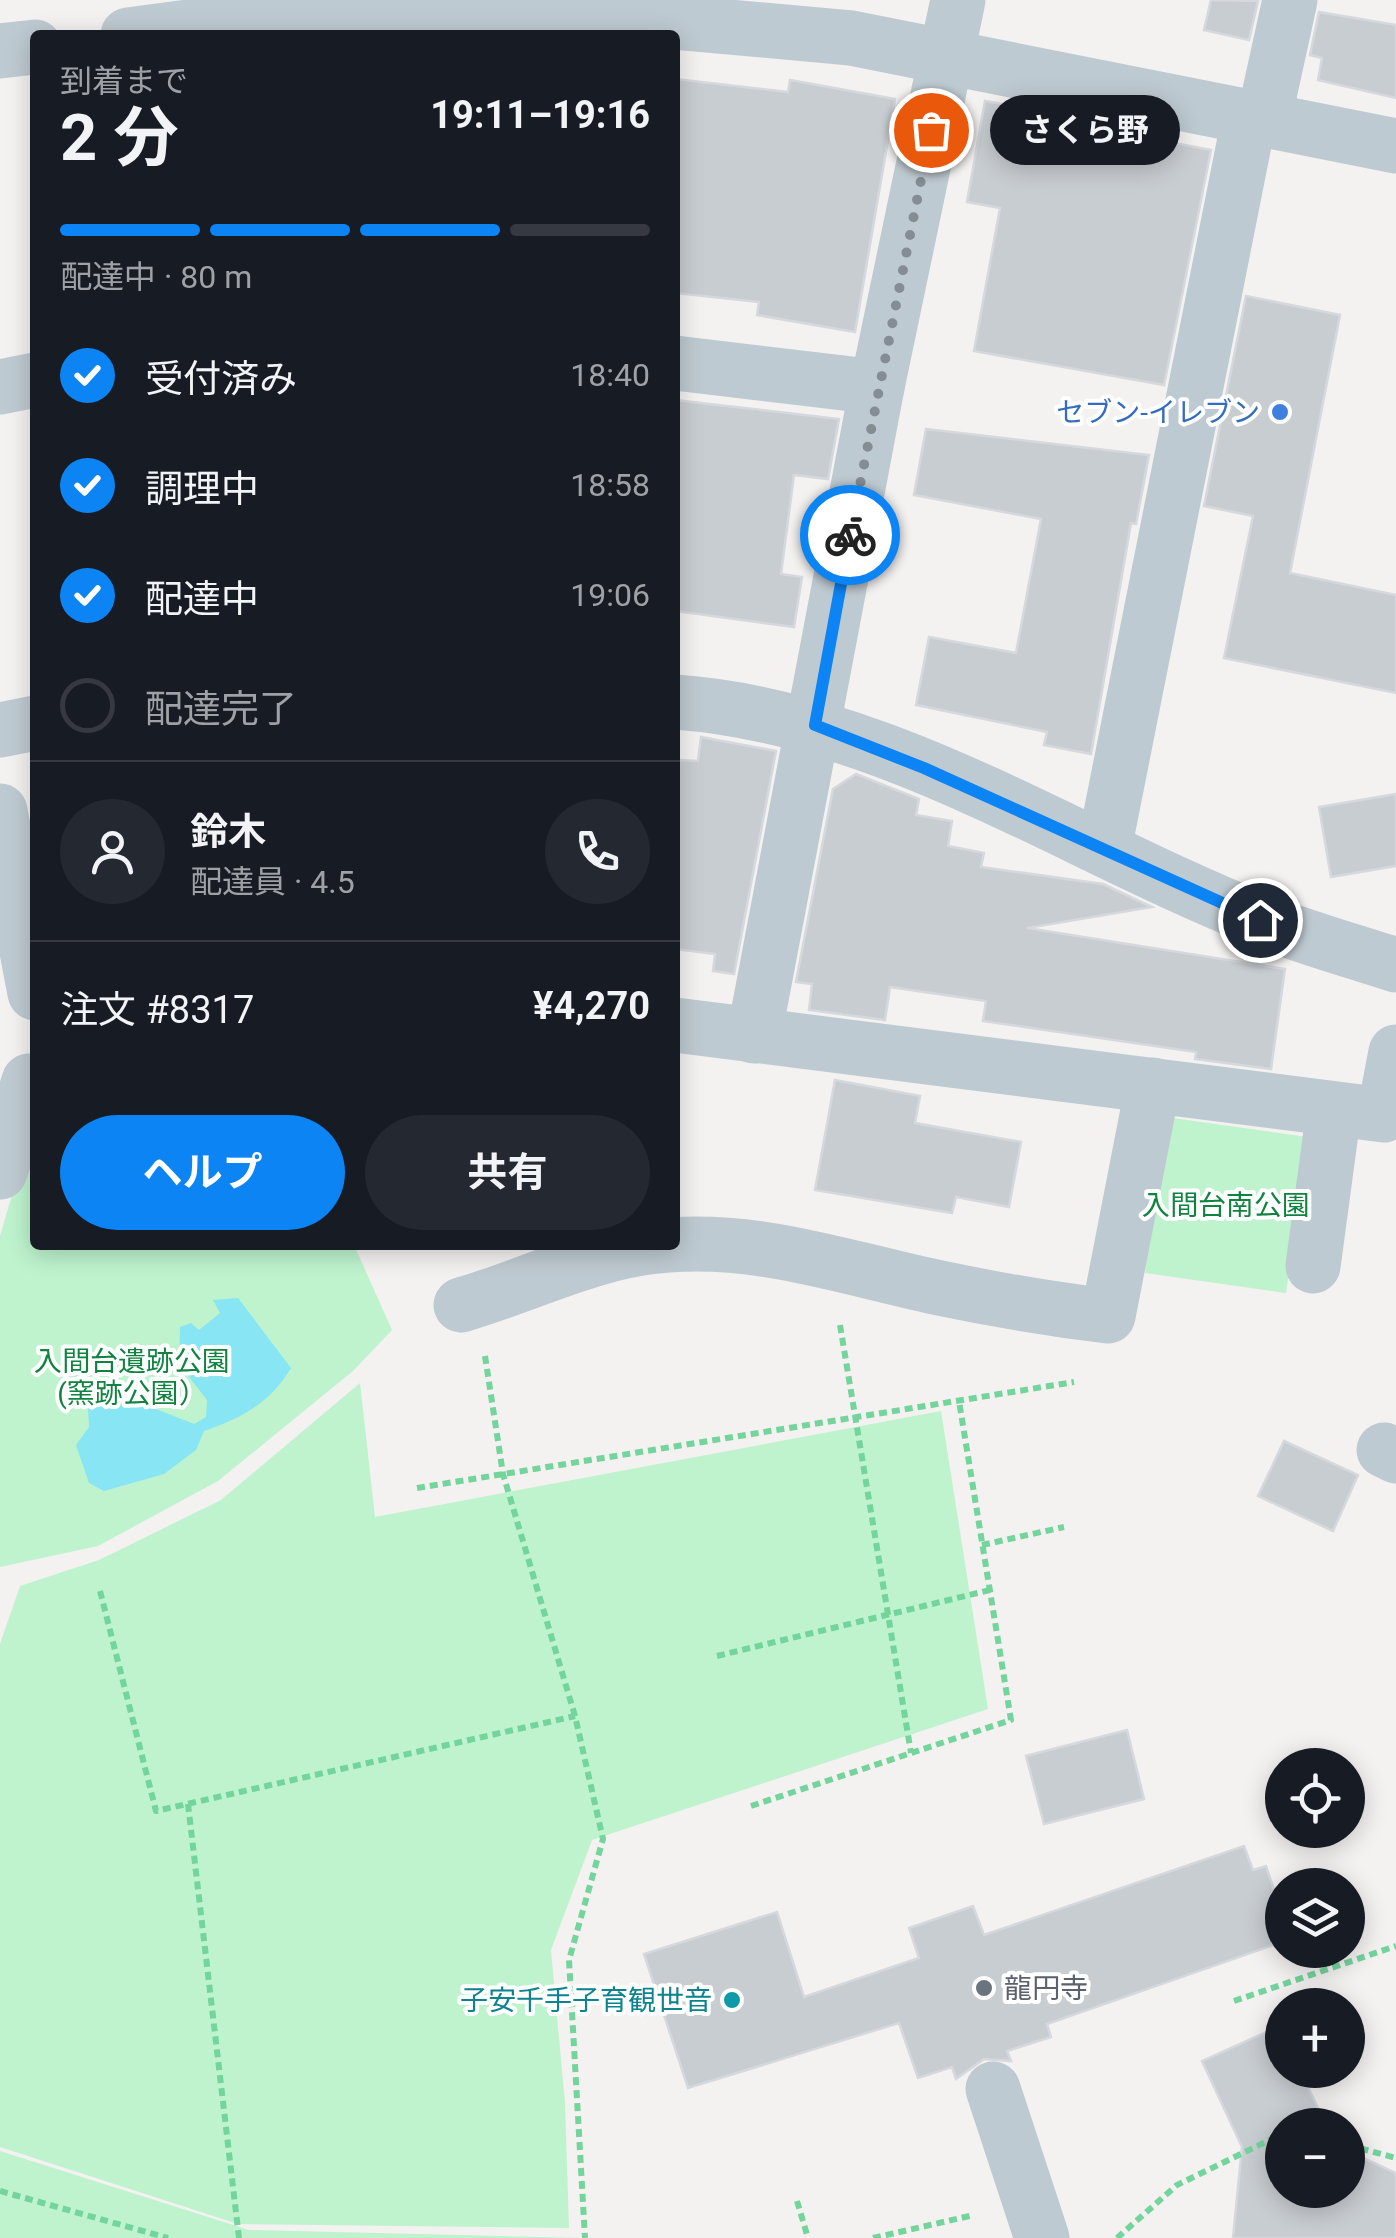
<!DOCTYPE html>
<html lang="ja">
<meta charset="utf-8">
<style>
body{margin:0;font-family:Roboto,"Noto Sans JP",sans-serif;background:#242831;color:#f1f3f6;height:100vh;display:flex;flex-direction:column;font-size:38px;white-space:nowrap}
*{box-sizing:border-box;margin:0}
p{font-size:32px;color:#9ea1a6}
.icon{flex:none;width:55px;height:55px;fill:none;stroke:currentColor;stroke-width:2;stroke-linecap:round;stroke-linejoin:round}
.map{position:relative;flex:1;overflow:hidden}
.panel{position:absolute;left:30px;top:30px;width:650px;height:1220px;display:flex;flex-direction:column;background:#171b24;border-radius:10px;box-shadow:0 5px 25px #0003}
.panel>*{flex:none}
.fabs{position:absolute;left:1265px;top:1748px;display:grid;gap:20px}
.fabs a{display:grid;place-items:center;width:100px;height:100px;border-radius:50%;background:#171b24;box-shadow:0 5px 25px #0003;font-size:50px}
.pin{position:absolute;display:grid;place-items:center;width:85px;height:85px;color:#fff;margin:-42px;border:5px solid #fff;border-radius:50%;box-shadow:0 2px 10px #0007}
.courier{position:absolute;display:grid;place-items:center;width:100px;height:100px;margin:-50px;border:8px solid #0c84f3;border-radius:50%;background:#fff;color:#222;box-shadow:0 2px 12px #0007}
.bubble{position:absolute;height:70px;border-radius:35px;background:#171b24;box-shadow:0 5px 25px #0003;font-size:32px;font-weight:700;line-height:70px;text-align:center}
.summary em{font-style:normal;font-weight:700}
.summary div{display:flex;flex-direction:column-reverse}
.summary{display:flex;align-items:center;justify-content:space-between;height:170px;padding:0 30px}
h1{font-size:65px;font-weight:700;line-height:75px}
.bar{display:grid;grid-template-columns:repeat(4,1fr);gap:15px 10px;align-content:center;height:120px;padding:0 30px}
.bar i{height:12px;border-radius:8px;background:#363941}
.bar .active{background:#0c84f3}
.bar p{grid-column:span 4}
.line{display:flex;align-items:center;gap:25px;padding:0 30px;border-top:2px solid #363941}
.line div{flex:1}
.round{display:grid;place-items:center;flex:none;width:105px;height:105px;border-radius:52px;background:#242831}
ol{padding:0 30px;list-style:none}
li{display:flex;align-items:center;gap:30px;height:110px}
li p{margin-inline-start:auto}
li .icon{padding:10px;border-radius:50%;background:#0c84f3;color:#fff;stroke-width:4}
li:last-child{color:#9ea1a6}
li i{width:55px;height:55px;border:5px solid #363941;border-radius:50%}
.primary-button{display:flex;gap:20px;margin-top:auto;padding:20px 30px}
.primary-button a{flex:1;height:115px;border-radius:60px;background:#0c84f3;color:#fff;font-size:40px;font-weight:700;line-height:115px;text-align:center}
.primary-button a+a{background:#242831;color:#f1f3f6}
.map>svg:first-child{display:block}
.green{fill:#bef3ce}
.water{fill:#88e5f3}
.building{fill:#c8cdd1;stroke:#d5d8dd;stroke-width:2.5}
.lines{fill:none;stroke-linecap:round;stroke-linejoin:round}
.path{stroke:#73d49c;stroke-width:6;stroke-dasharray:8 5;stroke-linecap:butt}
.minor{stroke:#becad1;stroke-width:55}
.done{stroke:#848d93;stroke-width:10;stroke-dasharray:0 18}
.route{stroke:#0c84f3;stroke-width:12}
.shop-dot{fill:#3f7fe0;stroke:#fff;stroke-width:4}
.worship-dot{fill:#6b7280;stroke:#fff;stroke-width:4}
.culture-dot{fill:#0f9aa8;stroke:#fff;stroke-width:4}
.labels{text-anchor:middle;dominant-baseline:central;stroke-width:8;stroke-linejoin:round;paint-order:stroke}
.shop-label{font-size:28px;fill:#366cbe;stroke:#fff;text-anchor:end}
.park-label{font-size:28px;fill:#118340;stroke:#fff}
.worship-label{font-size:28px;fill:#5b616d;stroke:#fff;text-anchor:start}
.culture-label{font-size:28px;fill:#0d838f;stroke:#fff;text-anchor:end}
</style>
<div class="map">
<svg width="1396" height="2238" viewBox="0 0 1396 2238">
<rect width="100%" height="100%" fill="#f4f1f1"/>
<!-- green -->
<g class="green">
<path d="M35,1116V1245H354L392,1330L353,1371L218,1481L98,1546L0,1567V1236Z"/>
<path d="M1166,1117L1307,1137L1286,1293L1145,1273Z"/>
<path d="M360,1383L375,1517L941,1411L988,1709L592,1840L551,1950L565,2103L569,2228L238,2224L0,2147V1644L20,1586L99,1560L221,1500Z"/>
<path d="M0,2151L249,2230L582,2238H0Z"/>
</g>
<!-- water -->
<path class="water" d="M238,1298L291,1368C270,1403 242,1418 204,1431L196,1450L164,1474L104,1491L89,1483L76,1445L89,1427L88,1409L110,1391L194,1424L206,1417L207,1400L179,1364L180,1327L191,1323L199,1330L220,1313L213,1300Z"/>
<!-- building -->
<g class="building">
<path d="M1211,0L1258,1L1249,40L1204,30Z"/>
<path d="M1319,12L1396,25V98L1318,80L1322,58L1310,55Z"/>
<path d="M675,79L788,92L790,80L895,99L855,332L757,315L759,302L675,293Z"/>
<path d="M985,101L1088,119L1086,126L1211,150L1164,385L974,351L1000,208L967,202Z"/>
<path d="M1246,296L1340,315L1290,573L1396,595V693L1224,658L1253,516L1204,506Z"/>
<path d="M675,400L839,419L828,479L794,475L781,574L802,577L794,627L675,611Z"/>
<path d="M926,429L1149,455L1136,524L1131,523L1091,754L1044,745L1047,732L916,705L929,637L1016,653L1041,519L914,495Z"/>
<path d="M701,737L776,751L734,974L713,971L715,954L675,949L679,760L698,761Z"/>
<path d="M856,774L919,799L916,815L952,821L948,846L984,853L981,867L1103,884L1152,907L1027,928L1285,969L1271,1069L1195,1059L1196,1052L983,1021L986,1001L890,987L885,1020L809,1010L812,984L796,982L833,789Z"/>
<path d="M1396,794V866L1331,877L1319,807Z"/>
<path d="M835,1080L920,1096L915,1123L1021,1142L1009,1207L956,1197L952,1213L815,1190Z"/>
<path d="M1284,1441L1358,1475L1333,1531L1258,1496Z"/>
<path d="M1127,1730L1144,1799L1044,1824L1026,1756Z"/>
<path d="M1244,1846L1253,1870L1266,1866L1282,1914V1942L1047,2024L1051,2037L1007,2051L1011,2061L984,2059L956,2079L952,2067L918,2078L899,2023L688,2088L644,1954L777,1912L804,1997L919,1958L909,1928L973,1906L984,1935Z"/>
<path d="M1282,2025V2070H1300L1326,2125H1282V2190H1348V2151L1396,2173V2238H1233L1242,2147L1202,2061Z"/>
</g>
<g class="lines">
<!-- path -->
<g class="path">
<path d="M840,1325L911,1753"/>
<path d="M485,1356L503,1474L575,1716L603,1839L569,1960L585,2238"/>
<path d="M417,1488L1074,1382"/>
<path d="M982,1545L1064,1527"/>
<path d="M100,1591L156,1811L575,1716"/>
<path d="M717,1656L990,1590"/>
<path d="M188,1804L239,2238"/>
<path d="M751,1806L1011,1720L959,1401"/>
<path d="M1234,2001L1396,1946"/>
<path d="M1348,2145L1396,2158"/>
<path d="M0,2191L168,2238"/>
<path d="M797,2201L808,2238"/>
<path d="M873,2238L974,2215"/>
<path d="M1117,2238L1177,2185L1282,2134"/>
</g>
<!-- minor -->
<g class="minor">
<path d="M128,35L203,25L386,15L674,22L851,38L1396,146"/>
<path d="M0,51L35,47"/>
<path d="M1263,123L1290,0"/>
<path d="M675,363L877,387"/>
<path d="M0,387L35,380"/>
<path d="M675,702C885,717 1067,843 1258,919C1303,937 1350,950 1396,965"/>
<path d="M0,730L35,723"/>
<path d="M0,811L35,993"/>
<path d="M1104,849L1249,119"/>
<path d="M675,1025L1384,1115L1396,1052"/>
<path d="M754,1036L877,387L958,0"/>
<path d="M0,1172L29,1081"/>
<path d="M1313,1266L1334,1110"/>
<path d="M461,1305C527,1286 589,1253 658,1246C755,1236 842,1267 935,1287C992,1299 1050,1309 1108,1316L1153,1085"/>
<path d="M1384,1450L1396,1456"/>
<path d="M993,2089L1042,2238"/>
</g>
</g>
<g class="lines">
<!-- done -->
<path class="done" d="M850,535L931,130"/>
<!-- route -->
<path class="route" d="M850,535L815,725L924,768L1260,920"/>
</g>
<!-- markers -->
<circle class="shop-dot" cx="1280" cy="412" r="10"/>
<circle class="worship-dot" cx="984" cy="1988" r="10"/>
<circle class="culture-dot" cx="732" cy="2000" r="10"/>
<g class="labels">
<!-- shop labels -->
<g class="shop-label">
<text x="1260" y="412">セブン-イレブン</text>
</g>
<!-- park labels -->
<g class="park-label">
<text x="1226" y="1205">入間台南公園</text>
<text x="132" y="1361">入間台遺跡公園<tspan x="132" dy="32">(窯跡公園）</tspan></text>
</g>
<!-- worship labels -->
<g class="worship-label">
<text x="1004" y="1988">龍円寺</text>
</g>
<!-- culture labels -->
<g class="culture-label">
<text x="712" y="2000">子安千手子育観世音</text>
</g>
</g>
</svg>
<div class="fabs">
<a><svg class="icon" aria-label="locate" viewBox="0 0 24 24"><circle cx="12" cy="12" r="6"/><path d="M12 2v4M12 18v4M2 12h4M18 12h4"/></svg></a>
<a><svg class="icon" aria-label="layers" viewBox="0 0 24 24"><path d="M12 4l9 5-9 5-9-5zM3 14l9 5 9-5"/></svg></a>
<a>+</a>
<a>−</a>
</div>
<div class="pin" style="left:931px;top:130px;background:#ea580c"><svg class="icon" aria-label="bag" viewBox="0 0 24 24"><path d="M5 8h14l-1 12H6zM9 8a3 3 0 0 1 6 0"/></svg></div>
<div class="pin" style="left:1260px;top:920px;background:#1f2937"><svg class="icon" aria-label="home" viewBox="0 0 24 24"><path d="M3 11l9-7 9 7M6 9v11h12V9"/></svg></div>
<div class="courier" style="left:850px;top:535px"><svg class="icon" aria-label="bike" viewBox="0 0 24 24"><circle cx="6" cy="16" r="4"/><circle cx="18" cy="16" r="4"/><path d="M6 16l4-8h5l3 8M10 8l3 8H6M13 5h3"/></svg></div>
<div class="bubble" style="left:990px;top:95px;width:190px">さくら野</div>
<section class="panel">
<div class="summary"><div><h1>2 分</h1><p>到着まで</p></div><em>19:11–19:16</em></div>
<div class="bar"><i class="active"></i><i class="active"></i><i class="active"></i><i></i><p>配達中 · 80 m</p></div>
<ol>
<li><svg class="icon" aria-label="check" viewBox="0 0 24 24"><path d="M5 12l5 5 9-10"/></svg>受付済み<p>18:40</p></li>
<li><svg class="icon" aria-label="check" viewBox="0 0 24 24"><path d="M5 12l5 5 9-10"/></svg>調理中<p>18:58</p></li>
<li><svg class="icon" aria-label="check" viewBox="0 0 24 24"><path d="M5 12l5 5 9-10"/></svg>配達中<p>19:06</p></li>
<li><i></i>配達完了</li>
</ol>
<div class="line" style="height:180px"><a class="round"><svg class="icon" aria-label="person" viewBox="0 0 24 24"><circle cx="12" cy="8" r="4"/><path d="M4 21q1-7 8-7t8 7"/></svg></a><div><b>鈴木</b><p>配達員 · 4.5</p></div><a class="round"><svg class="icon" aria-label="phone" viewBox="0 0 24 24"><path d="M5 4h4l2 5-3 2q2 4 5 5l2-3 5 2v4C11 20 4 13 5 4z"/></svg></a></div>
<div class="line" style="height:130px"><div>注文 #8317</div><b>¥4,270</b></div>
<div class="primary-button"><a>ヘルプ</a><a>共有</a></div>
</section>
</div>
